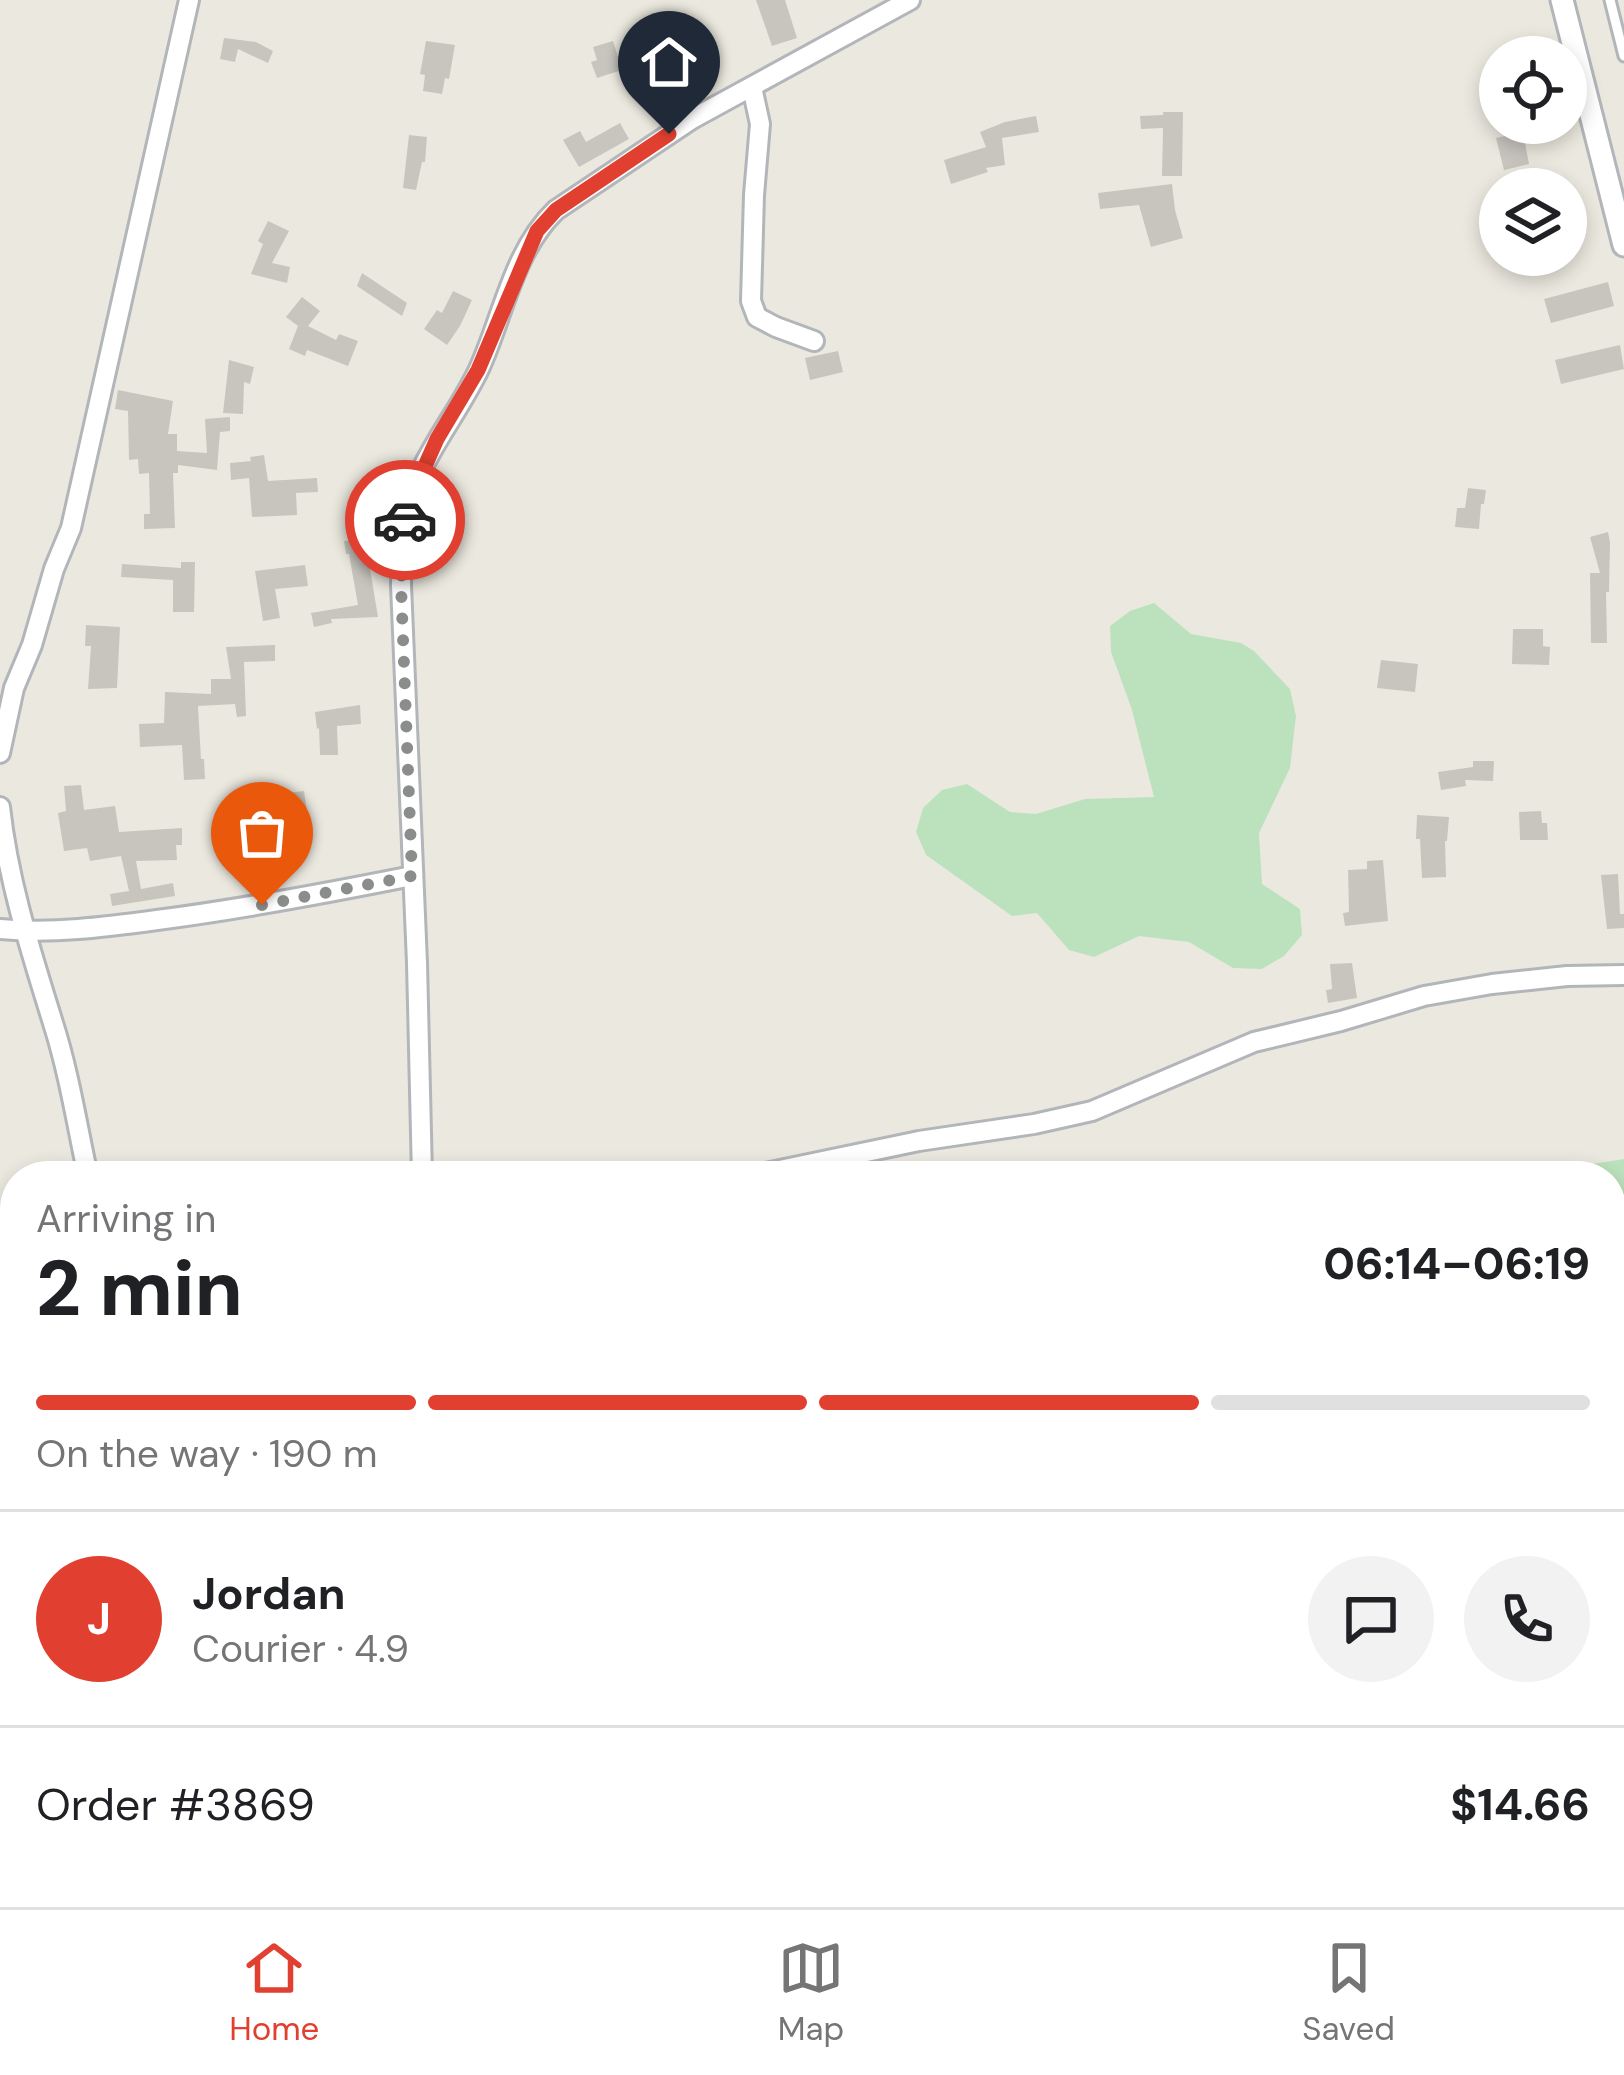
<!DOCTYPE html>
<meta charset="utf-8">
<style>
body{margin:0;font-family:"DM Sans",sans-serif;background:#f2f2f2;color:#202124;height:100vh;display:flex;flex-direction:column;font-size:45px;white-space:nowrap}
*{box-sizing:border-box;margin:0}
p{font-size:39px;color:#757577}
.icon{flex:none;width:66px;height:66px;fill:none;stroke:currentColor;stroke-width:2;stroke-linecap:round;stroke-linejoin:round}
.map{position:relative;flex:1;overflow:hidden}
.details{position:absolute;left:0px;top:1161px;width:1626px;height:747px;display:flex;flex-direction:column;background:#fff;border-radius:48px 48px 0 0;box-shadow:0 6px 18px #0003}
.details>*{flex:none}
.fabs{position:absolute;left:1479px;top:36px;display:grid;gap:24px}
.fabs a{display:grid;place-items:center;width:108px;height:108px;border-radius:50%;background:#fff;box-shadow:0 6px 18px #0003;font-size:60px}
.pin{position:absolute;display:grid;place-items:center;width:102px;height:102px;color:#fff;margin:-123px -51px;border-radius:50% 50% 50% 0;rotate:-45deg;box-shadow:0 0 12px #0007}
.pin .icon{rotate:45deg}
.courier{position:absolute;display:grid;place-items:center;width:120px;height:120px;margin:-60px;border:9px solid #e14030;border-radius:50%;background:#fff;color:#222;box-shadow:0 3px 15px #0007}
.head em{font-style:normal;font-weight:800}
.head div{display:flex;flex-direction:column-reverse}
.head{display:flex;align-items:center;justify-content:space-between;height:204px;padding:0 36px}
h1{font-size:78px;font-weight:800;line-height:90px}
.bar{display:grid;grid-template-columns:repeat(4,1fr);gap:18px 12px;align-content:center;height:144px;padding:0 36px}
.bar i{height:15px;border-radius:9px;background:#e0e0e0}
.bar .on{background:#e14030}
.bar p{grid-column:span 4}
.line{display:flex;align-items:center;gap:30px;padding:0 36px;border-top:3px solid #e0e0e0}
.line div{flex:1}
.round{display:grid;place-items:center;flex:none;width:126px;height:126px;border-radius:63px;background:#f2f2f2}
.tabs{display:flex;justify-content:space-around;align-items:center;height:168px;border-top:3px solid #e0e0e0;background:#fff;font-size:33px;color:#757577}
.tabs a{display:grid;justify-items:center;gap:6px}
.tabs .on{color:#e14030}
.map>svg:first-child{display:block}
.green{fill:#bce2bd}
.building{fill:#c8c5bf}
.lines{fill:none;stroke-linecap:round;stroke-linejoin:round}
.service-casing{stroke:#b2b6ba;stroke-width:15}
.minor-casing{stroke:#b2b6ba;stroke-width:24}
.tertiary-casing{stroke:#b2b6ba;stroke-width:27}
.service{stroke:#fff;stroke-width:9}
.minor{stroke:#fff;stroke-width:18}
.tertiary{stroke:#fff;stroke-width:21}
.done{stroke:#8b8d8c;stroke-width:12;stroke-dasharray:0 21.6}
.route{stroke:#e14030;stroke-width:15}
</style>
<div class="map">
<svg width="1624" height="1907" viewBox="0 0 1624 1907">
<rect width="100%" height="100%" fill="#ebe9df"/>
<!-- green -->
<g class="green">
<path d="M1154,603L1191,634L1241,643L1254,651L1290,689L1296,716L1290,768L1259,833L1262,884L1300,909L1302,935L1284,956L1262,969L1233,968L1189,942L1139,936L1094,957L1069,950L1037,913L1012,916L926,855L916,832L923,808L942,790L967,784L1010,812L1036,814L1085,799L1154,797L1132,710L1111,652L1110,626L1130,611Z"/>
<path d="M1624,1159V1299L1611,1302V1176H1514Z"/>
</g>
<!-- building -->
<g class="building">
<path d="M756,0H785L797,38L772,46Z"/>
<path d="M224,38L256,42L273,51L268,63L238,49L235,62L220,59Z"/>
<path d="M426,41L455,45L449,79L445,78L442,94L423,91L425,75L420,74Z"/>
<path d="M613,41L622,70L597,78L591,62L597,60L593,47Z"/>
<path d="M1163,112H1183L1182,176H1162L1163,128L1141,129L1140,116L1163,115Z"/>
<path d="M1036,116L1039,132L1002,138L1005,165L986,168L988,172L951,184L944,160L986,147L980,132L1005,122Z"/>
<path d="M620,123L629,139L579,167L563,140L580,131L586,142Z"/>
<path d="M1523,132L1529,164L1504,170L1496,138Z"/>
<path d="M409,135L427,137L425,162H422L416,190L403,188Z"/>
<path d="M1172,184L1175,210L1183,238L1151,247L1139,205L1100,209L1098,193Z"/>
<path d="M268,221L289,231L272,263L290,267L287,283L251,274L263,244L258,241Z"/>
<path d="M362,273L407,303L402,316L357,286Z"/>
<path d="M1608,282L1614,306L1551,323L1544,299Z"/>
<path d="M453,291L472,300L460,326L447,345L424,329L437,310L442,313Z"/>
<path d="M302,297L320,311L308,326L336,340L339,334L358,341L348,366L307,350L305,356L289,349L298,326L286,317Z"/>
<path d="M1620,345L1624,369L1561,384L1555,360Z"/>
<path d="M838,351L843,372L810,380L805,358Z"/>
<path d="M229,360L254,367L250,384L244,382L243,414L223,413Z"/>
<path d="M118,390L173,401L168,434H177V451L207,453L205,419L230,417V431L220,432L217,470L178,465V473H173L175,528L144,529V514H150L149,473L139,474L138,459L129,460L128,411L115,409Z"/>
<path d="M264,455L268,481L317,478L318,492L296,493L297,515L252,517L249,478L231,480L230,463L251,461L250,457Z"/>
<path d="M1468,488L1486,490L1484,504H1481L1479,529L1455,527L1457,508H1465Z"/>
<path d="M1608,532L1610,542L1609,592H1606L1607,643H1591L1590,573H1600L1590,537Z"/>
<path d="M370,538L372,551H367L378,617L331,619L332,623L314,627L311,613L358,605L349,554H346L344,541Z"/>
<path d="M181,562H195L194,612H173V580L121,577L122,564L181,568Z"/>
<path d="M305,565L308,586L275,589L280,618L263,621L255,571Z"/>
<path d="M86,625L120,627L117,688L88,689L91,646H85Z"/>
<path d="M1513,629H1543V646L1550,647L1549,665L1512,664Z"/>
<path d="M275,645V661L244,662L246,716L237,717L235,704L198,706L201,759H204L205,779L184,780L182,745L140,747L139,724L164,723L165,692L211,694V679H231L226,647Z"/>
<path d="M1381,660L1418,664L1415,692L1377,688Z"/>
<path d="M360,705L361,724L337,726L338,755H320L319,728L317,729L315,712Z"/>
<path d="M1473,761H1494L1493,781L1465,780L1466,786L1441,790L1438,772L1473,767Z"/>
<path d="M81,785L84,810L115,806L119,832L182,828V845H176L177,860L136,861L141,889L173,883L175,896L112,906L110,894L129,891L121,856L90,861L87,848L64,851L58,813L66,811L64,786Z"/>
<path d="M304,791L308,819L283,822L279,794Z"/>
<path d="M1541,811L1542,823H1547L1548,840H1520L1519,812Z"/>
<path d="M1417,815L1449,817L1447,841H1445L1446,877L1422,878L1420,839H1416Z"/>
<path d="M1383,860L1388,921L1345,926L1343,913L1349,912L1348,870L1367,869V861Z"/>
<path d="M1618,874L1620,914H1624V928L1607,929L1601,875Z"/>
<path d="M1352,963L1357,998L1328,1003L1326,990L1332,989L1330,964Z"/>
</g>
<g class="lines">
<defs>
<path id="service" d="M1610,0L1624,56"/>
<g id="minor">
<path d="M752,87L760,124L754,195L751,301L757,317L776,327L814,341"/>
<path d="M0,753L14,688L32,645L54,569L71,528L189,0"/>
<path d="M0,807C8,881 31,952 53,1023C69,1073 77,1125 88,1176"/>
<path d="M0,929C52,934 105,927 157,920C242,909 327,893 412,876"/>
<path d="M422,1176L417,963L401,585C402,561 401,534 407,510C419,458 457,416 479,369C503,317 513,251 556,210L692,119L910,0"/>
<path d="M751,1176L919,1141L1034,1124L1092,1111L1254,1042L1341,1021L1424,996L1492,984L1567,976L1624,975"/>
<path d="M0,1282L15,1281"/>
<path d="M0,1702L15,1707"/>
<path d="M255,1893L266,1907"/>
</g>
<path id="tertiary" d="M1562,0L1624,245"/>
</defs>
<!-- service casing -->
<use href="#service" class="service-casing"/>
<!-- minor casing -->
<use href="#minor" class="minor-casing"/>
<!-- tertiary casing -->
<use href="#tertiary" class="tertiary-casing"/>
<!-- service -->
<use href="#service" class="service"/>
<!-- minor -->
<use href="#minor" class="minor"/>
<!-- tertiary -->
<use href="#tertiary" class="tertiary"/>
</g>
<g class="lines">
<!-- done -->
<path class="done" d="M262,905L412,876L401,585L405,520"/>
<!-- route -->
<path class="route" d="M405,520L410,500L437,439L478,370L537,231L556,210L669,134"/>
</g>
</svg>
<div class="fabs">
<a><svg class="icon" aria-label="locate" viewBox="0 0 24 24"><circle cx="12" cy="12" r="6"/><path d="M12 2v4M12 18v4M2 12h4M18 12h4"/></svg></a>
<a><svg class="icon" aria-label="layers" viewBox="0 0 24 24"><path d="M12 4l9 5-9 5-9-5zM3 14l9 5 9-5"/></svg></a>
</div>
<div class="pin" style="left:262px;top:905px;background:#ea580c"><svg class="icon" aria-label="bag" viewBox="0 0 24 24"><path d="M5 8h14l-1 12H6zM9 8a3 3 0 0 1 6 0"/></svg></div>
<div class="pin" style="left:669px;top:134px;background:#1f2937"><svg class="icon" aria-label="home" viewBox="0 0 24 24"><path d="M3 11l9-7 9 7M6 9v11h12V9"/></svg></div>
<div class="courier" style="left:405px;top:520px"><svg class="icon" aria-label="car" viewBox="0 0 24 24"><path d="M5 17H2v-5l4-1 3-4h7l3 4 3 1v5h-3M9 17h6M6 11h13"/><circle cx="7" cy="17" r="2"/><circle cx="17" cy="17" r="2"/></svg></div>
<section class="details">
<div class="head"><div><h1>2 min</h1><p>Arriving in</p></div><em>06:14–06:19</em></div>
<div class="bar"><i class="on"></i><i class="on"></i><i class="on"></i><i></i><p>On the way · 190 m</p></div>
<div class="line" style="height:216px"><b class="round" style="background:#e14030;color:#fff">J</b><div><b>Jordan</b><p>Courier · 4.9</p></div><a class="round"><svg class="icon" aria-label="chat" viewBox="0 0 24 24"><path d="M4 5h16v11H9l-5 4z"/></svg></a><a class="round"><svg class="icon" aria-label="phone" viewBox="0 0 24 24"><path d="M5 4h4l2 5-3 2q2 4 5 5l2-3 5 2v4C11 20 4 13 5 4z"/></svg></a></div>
<div class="line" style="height:156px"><div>Order #3869</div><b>$14.66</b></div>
</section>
</div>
<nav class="tabs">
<a class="on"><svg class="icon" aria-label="home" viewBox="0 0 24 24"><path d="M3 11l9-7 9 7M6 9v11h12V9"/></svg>Home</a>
<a><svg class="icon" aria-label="map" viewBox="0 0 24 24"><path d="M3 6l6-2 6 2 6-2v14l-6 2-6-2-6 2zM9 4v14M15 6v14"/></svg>Map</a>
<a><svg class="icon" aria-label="saved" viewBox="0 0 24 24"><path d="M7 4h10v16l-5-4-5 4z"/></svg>Saved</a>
</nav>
